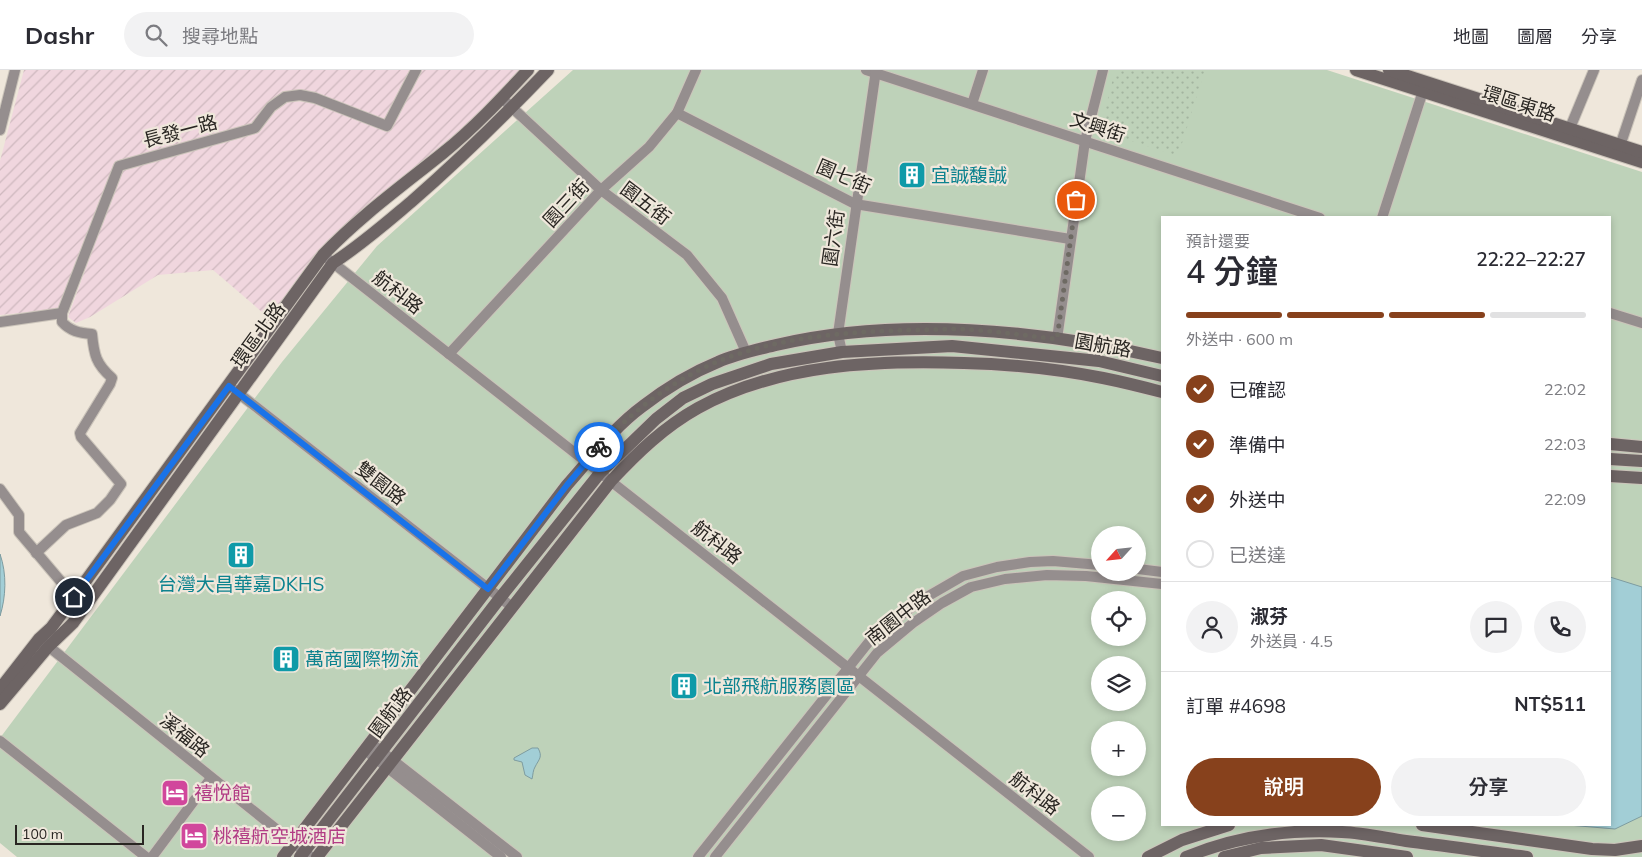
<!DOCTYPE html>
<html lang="zh-TW">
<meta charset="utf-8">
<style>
body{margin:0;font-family:Mulish,"Noto Sans TC",sans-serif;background:#f2f2f3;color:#2b2b33;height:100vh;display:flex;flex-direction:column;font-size:19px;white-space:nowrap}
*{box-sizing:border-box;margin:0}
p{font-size:16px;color:#7c7c81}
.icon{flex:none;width:28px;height:28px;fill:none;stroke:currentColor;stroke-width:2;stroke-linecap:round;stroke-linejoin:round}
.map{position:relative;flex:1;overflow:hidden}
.side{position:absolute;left:1161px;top:146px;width:450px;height:610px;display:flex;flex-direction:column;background:#fff;border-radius:0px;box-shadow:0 2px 8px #0003}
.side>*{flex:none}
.needle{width:32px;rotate:243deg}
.buttons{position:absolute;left:1091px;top:456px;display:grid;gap:10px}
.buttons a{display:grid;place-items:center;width:55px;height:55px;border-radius:50%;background:#fff;box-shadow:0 2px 8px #0003;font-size:25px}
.scale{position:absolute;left:15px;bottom:12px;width:129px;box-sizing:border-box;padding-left:5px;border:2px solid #292622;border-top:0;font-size:14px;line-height:18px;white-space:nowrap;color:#292622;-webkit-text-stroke:4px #efe7db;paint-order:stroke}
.pin{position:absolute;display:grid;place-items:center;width:42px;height:42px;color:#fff;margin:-21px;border:2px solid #fff;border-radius:50%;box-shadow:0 1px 5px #0007}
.courier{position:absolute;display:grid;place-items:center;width:50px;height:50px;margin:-25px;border:4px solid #1a73e8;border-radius:50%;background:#fff;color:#222;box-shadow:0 1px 6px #0007}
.summary em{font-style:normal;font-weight:600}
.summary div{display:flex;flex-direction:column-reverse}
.summary{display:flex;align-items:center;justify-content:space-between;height:85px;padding:0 25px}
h1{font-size:32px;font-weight:600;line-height:38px}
.bar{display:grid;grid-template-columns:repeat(4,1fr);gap:8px 5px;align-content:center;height:60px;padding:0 25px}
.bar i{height:6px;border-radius:4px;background:#e1e1e2}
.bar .selected{background:#87411c}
.bar p{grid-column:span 4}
.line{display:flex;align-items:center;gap:12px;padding:0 25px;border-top:1px solid #e1e1e2}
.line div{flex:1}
.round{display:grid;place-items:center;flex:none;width:52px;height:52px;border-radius:26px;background:#f2f2f3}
ol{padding:0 25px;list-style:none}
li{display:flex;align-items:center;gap:15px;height:55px}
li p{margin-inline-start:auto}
li .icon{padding:5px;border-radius:50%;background:#87411c;color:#fff;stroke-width:4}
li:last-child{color:#7c7c81}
li i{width:28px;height:28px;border:2px solid #e1e1e2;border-radius:50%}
.button{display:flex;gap:10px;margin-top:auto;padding:10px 25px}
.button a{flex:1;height:58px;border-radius:30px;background:#87411c;color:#fff;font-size:20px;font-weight:600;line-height:58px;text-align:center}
.button a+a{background:#f2f2f3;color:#2b2b33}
header{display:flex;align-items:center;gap:30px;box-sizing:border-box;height:70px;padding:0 25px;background:#fff;border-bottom:1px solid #e1e1e2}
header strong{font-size:24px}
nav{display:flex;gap:28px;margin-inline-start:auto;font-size:18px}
.search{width:350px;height:45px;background:#f2f2f3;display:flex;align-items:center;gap:12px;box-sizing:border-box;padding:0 18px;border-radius:28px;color:#7c7c81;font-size:19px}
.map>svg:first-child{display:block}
.industrial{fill:url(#industrial-furrows)}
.grass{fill:#bed2b9;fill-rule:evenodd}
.park{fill:url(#park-dots)}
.water{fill:#a2ced6;stroke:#7e9ca0}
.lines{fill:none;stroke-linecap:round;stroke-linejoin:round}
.street-casing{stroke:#cbc4ba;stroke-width:12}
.secondary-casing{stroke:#cbc4ba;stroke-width:14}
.street{stroke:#958e8e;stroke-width:10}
.secondary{stroke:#6d6464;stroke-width:12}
.done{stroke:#6e6a63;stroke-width:5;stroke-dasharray:0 9}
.route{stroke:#1a73e8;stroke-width:6}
.labels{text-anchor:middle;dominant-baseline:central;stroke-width:4.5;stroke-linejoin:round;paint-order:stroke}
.street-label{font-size:19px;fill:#292622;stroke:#efe7db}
.culture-label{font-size:19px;fill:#0d838f;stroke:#efe7db;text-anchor:start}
.hotel-label{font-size:19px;fill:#b23c85;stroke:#efe7db;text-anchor:start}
</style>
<header>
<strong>Dashr</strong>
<div class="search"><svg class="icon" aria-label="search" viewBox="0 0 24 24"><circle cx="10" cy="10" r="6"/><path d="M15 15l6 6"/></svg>搜尋地點</div>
<nav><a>地圖</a><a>圖層</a><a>分享</a></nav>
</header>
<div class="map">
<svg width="1642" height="787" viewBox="0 0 1642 787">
<defs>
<pattern id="industrial-furrows" width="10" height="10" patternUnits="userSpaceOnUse" patternTransform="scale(1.25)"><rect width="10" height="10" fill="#f0d6de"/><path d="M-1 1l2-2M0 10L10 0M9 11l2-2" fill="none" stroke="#ceb8be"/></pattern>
<pattern id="park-dots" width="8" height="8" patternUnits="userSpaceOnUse" patternTransform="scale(1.25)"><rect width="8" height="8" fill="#bed2b9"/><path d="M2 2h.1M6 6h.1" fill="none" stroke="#a3b49f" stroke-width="1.8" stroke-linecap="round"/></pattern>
</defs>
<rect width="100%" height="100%" fill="#efe7db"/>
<!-- industrial -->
<g class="industrial">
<path d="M24,0H411L385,50L318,24L270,32L251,55L115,94L59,239L0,245V91Z"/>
<path d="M418,0H523L439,81L373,134L316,183L269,248L213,200L158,205L90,247L76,253L68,247L122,99L253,63L275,39L288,31L315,32L387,61Z"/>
</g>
<!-- grass -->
<path class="grass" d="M573,0H1327L1642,102V787H17L0,773V668L282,292L377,176ZM1162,148H1610V755H1162ZM1100,465H1138V502H1100ZM1100,530H1138V568H1100ZM1100,595H1138V632H1100ZM1100,660H1138V698H1100ZM1100,725H1138V762H1100Z"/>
<!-- park -->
<path class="park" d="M1115,0H1205L1178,86L1100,61Z"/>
<!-- water -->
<g class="water">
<path d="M0,484C7,504 6,527 0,546Z"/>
<path d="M1610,507L1642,517V746L1615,759L1568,755H1610Z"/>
<path d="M532,678H538C543,687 539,689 535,697C533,700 533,705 532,709L525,705L522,692L514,690V688Z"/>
</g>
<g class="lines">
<defs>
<g id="street">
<path d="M866,0L1320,148"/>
<path d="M506,32L601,120L687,185L722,228L746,282"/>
<path d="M972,34L983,0"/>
<path d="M677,43L855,134L1070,169"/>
<path d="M1570,58L1594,0"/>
<path d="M0,60L15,0"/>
<path d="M1618,82L1642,10"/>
<path d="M1382,148L1423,21L1426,16"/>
<path d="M323,185L1089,787"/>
<path d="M1610,243L1642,253"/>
<path d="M0,252L62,243L119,96L255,58L271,37L285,27L300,25L315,28L387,56L416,0"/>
<path d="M1057,269L1085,71L1103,0"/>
<path d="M842,282L838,264L876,0"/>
<path d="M449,284L601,120L649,77L677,43L696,0"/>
<path d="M233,319L512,537"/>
<path d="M0,419L19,445V462L74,527"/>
<path d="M36,483L66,455L97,443L110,430L121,414L81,367L80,363L110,314L112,308C96,294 94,285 92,264C79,263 70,261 62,252V243"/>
<path d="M1138,499L1162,502"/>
<path d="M43,572L311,787"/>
<path d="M0,671L146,787"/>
<path d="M376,677L517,787"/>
<path d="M370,684L501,787"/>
<path d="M152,787L211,708"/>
<path d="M698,787L872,568L918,532L963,506L997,497L1030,492L1053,491L1100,495"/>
<path d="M715,787L877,583L913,553L942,533L971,517L1005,509L1047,505L1086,506L1162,514"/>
</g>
<g id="secondary">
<path d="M1356,0L1642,92"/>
<path d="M1389,0L1642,82"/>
<path d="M1610,374L1642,377"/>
<path d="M1610,389L1642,391"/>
<path d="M1610,406L1642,408"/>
<path d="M0,619L39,569L51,558L74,527L323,185C359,147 402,116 443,83C473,59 501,29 528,0"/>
<path d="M0,634L48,577L73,553L333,193C361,175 386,153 411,132C459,90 504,46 548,0"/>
<path d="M1422,755L1592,779L1615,780L1642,776"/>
<path d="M283,787L567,415C591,388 613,358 643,336C665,319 691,303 718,292C736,284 756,280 776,275C899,246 1041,260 1162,288"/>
<path d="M300,787L500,528L600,403L656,349L683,328L712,314L771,294L842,282L952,276L1099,291L1162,306"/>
<path d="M317,787L611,411C637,383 664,357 698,338C778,294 875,290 964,293C1010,294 1058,299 1103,308C1123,312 1143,317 1162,322"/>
<path d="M1148,787L1182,770L1229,755"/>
<path d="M1186,787C1237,766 1288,759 1342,762C1364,763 1385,768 1406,771C1447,776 1487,782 1527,787"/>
<path d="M1224,787L1261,778L1321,775L1407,787"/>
</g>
</defs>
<!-- street casing -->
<use href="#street" class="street-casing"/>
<!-- secondary casing -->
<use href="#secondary" class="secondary-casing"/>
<!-- street -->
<use href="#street" class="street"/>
<!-- secondary -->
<use href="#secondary" class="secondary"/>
</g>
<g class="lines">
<!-- done -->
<path class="done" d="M599,377C632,341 673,310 719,291C778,267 846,262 909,260C931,260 953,258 974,260C1002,262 1029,266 1057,269L1076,130"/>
<!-- route -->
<path class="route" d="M74,527L229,316L488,519L567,415L599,377"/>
</g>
<!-- icons -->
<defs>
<symbol id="building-square" viewBox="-11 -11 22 22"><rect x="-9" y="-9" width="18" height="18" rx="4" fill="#0f9aa8" stroke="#efe7db"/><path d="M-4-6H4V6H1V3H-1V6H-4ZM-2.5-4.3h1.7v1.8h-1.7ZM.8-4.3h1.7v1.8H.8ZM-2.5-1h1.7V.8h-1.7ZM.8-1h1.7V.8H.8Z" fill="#fff"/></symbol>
<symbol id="hotel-square" viewBox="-11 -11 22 22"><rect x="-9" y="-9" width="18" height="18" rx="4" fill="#d1479c" stroke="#efe7db"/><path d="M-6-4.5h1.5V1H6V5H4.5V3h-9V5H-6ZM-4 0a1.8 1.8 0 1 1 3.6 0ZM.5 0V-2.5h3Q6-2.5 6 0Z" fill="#fff"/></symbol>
</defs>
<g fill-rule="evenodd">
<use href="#building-square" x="896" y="89" width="32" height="32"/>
<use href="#building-square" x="225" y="469" width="32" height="32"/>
<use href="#building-square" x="270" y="573" width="32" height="32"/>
<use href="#building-square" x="668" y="600" width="32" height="32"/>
<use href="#hotel-square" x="159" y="707" width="32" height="32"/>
<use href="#hotel-square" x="178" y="750" width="32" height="32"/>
</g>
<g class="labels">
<!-- street labels -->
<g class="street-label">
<text transform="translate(1519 33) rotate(18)">環區東路</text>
<text transform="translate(1098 57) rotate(18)">文興街</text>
<text transform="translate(180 61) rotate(-15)">長發一路</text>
<text transform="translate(844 106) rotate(23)">園七街</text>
<text transform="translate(566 133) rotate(-47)">園三街</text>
<text transform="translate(646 133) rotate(37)">園五街</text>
<text transform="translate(833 168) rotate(-82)">園六街</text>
<text transform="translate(398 222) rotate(38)">航科路</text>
<text transform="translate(258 265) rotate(-54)">環區北路</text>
<text transform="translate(1103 275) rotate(10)">園航路</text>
<text transform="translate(381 413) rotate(38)">雙園路</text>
<text transform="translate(717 472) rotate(38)">航科路</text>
<text transform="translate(898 547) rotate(-38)">南園中路</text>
<text transform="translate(390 642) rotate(-53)">園航路</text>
<text transform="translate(185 665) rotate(39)">溪福路</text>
<text transform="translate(1035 723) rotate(38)">航科路</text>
</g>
<!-- culture labels -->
<g class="culture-label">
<text x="931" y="105">宜誠馥誠</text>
<text x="241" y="514" text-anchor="middle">台灣大昌華嘉DKHS</text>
<text x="305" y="589">萬商國際物流</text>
<text x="703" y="616">北部飛航服務園區</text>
</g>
<!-- hotel labels -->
<g class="hotel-label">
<text x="194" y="723">禧悅館</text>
<text x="213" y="766">桃禧航空城酒店</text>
</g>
</g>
</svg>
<div class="buttons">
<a><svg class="needle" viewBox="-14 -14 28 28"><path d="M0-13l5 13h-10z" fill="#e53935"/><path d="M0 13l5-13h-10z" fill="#7c7c81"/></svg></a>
<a><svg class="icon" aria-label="locate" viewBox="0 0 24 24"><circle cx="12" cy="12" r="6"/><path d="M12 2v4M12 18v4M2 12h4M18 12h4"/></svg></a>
<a><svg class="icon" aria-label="layers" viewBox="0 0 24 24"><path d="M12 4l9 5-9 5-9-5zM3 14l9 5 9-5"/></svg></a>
<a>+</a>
<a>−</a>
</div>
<div class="scale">100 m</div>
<div class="pin" style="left:1076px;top:130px;background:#ea580c"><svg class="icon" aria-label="bag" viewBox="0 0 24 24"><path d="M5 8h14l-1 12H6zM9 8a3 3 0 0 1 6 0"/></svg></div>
<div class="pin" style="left:74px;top:527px;background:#1f2937"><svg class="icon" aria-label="home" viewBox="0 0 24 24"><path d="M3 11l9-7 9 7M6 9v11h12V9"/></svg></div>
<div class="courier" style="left:599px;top:377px"><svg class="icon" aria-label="bike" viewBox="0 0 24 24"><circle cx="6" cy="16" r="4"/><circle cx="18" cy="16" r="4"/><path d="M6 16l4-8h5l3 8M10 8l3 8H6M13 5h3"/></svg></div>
<section class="side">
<div class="summary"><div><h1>4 分鐘</h1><p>預計還要</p></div><em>22:22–22:27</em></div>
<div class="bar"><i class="selected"></i><i class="selected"></i><i class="selected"></i><i></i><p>外送中 · 600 m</p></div>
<ol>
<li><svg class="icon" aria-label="check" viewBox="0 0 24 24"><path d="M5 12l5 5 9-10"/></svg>已確認<p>22:02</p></li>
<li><svg class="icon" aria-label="check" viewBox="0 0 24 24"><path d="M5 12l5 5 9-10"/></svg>準備中<p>22:03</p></li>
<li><svg class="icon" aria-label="check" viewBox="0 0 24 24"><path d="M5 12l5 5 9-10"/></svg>外送中<p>22:09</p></li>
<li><i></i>已送達</li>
</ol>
<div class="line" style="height:90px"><a class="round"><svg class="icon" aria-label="person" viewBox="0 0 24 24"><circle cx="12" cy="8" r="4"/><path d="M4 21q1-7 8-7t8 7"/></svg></a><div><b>淑芬</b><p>外送員 · 4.5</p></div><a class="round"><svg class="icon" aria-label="chat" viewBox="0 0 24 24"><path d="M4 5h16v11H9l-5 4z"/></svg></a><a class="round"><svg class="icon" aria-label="phone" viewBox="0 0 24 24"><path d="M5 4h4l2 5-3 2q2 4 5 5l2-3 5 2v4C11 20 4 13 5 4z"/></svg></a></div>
<div class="line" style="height:65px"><div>訂單 #4698</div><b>NT$511</b></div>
<div class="button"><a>說明</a><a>分享</a></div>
</section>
</div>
